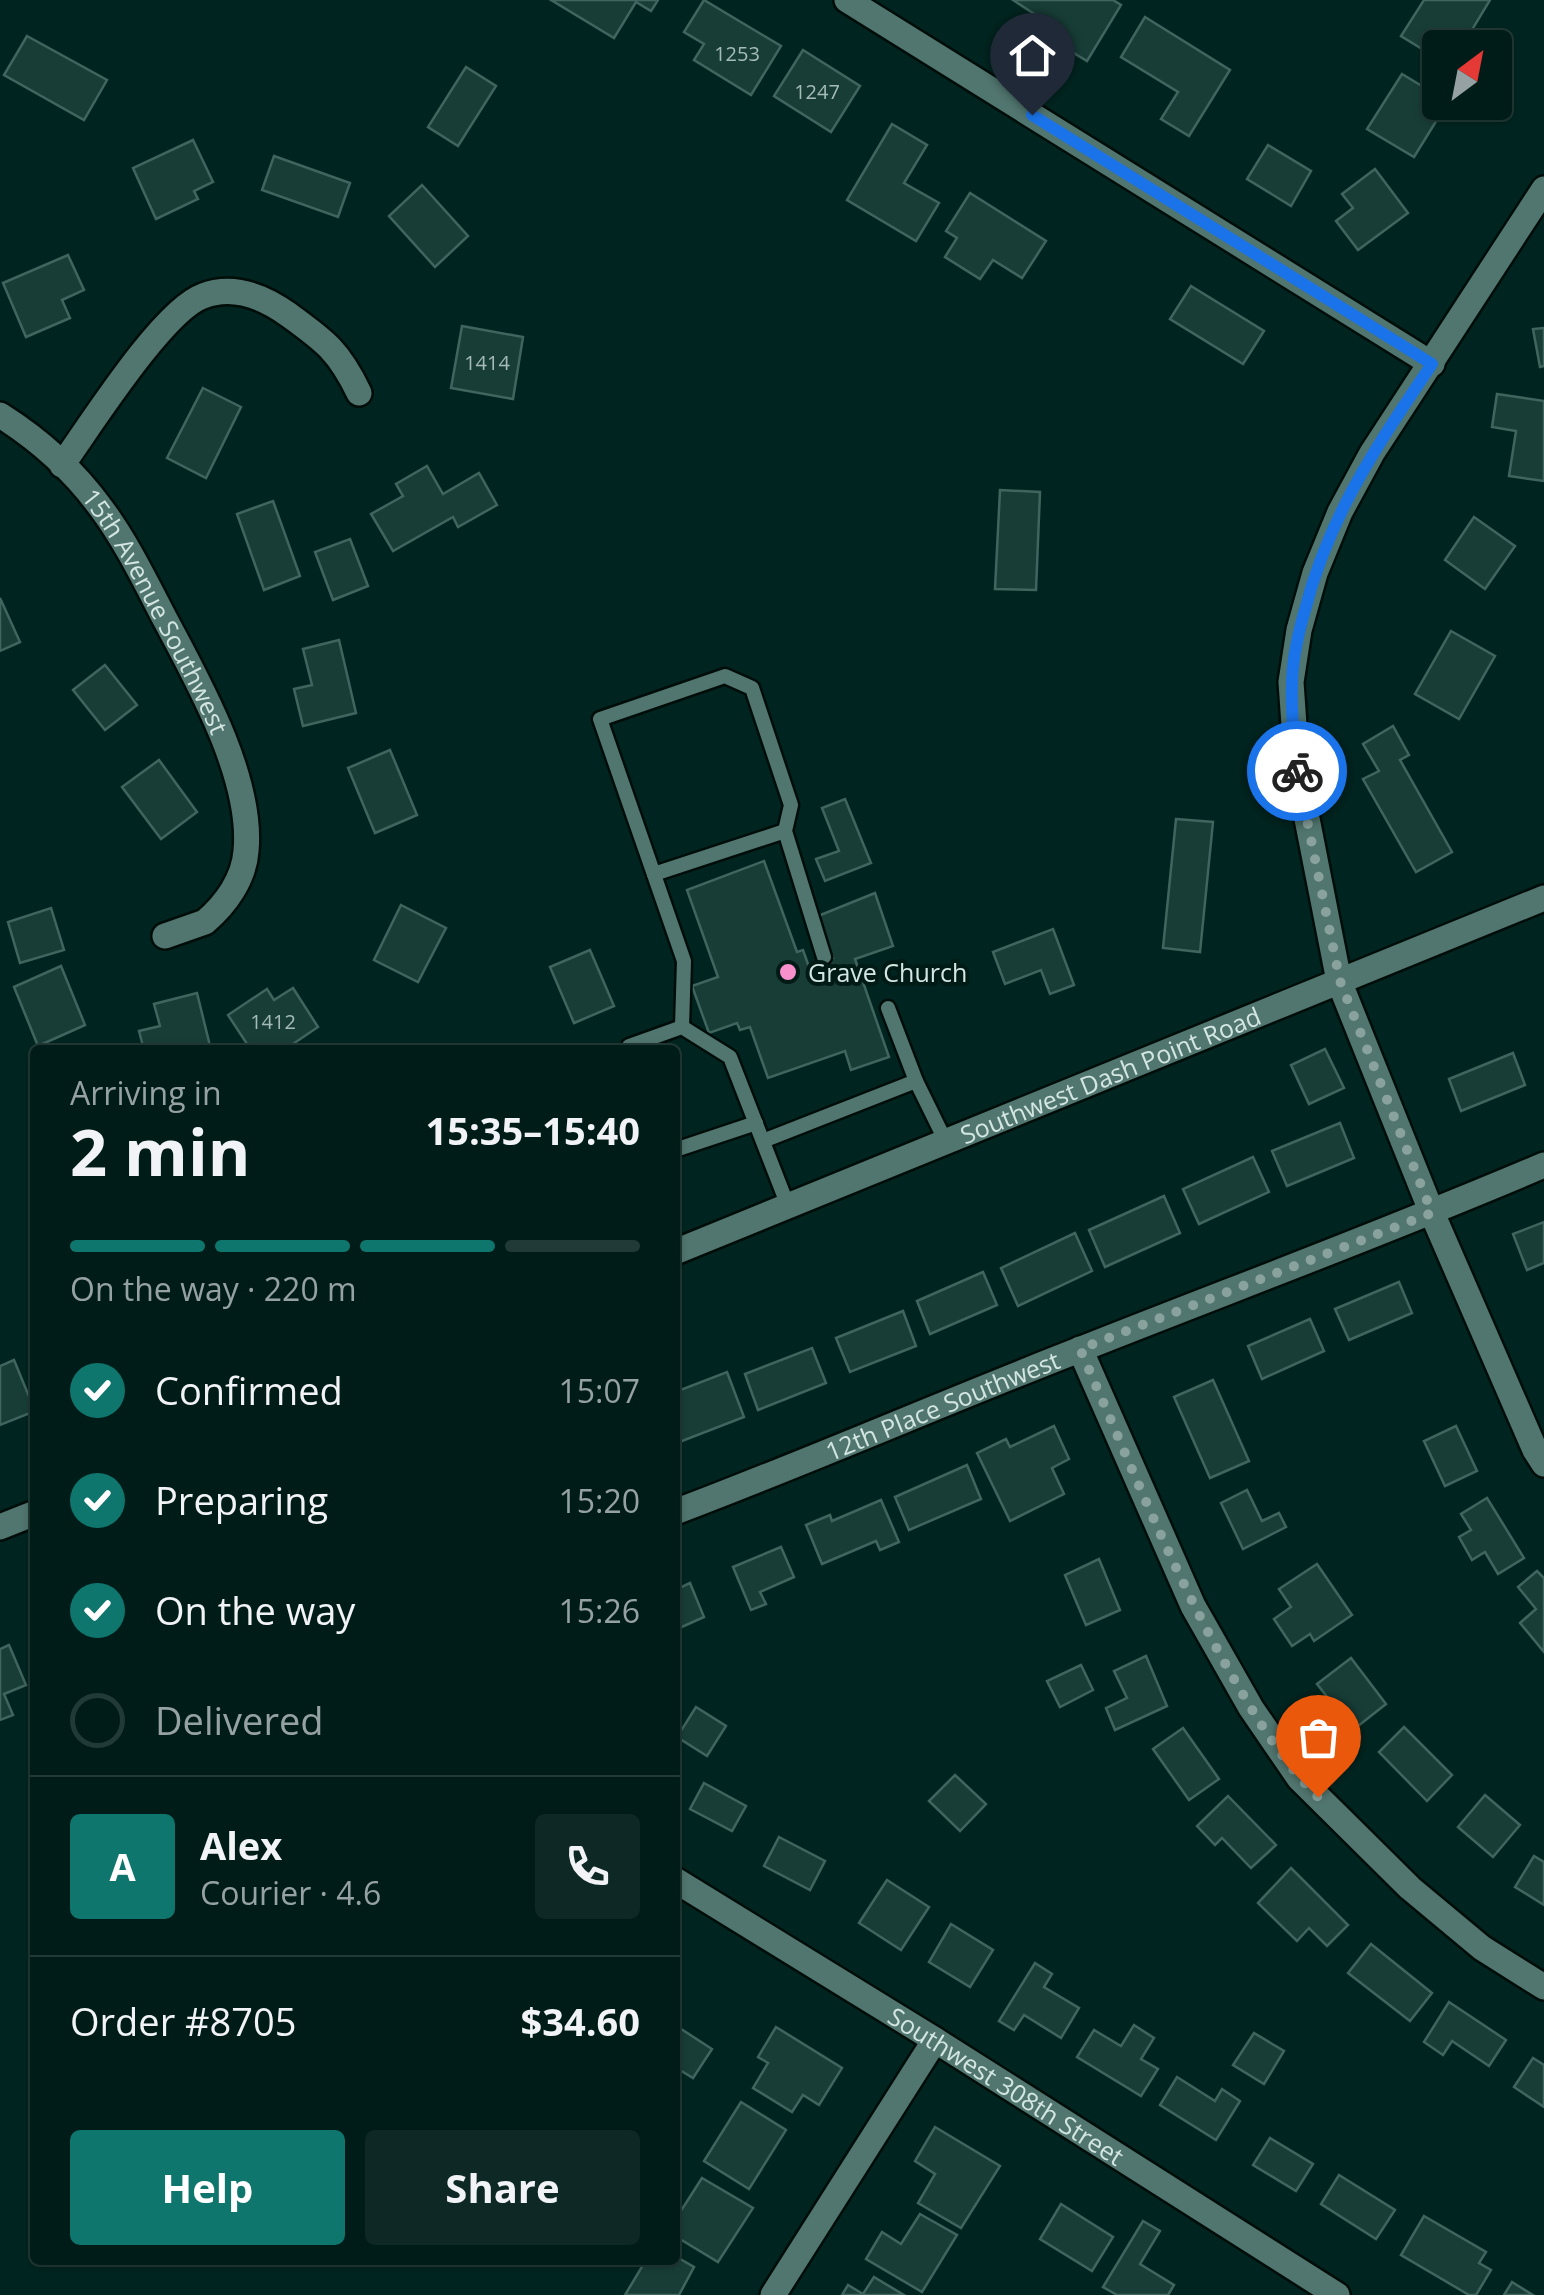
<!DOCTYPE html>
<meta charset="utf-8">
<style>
body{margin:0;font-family:"Open Sans",sans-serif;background:#0e2925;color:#f1f3f6;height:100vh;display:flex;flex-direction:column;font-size:38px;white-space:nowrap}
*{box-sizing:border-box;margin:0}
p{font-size:32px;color:#95a1a2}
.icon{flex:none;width:55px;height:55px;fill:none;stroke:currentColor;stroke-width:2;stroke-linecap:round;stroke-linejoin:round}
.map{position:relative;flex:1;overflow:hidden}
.sheet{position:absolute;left:30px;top:1045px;width:650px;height:1220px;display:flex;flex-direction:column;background:#001c18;border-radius:10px;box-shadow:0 2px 8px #0004,0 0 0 2px #223a37}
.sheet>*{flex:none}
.needle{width:65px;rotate:32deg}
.controls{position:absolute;left:1422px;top:30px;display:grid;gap:20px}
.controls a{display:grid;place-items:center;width:90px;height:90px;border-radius:10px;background:#001c18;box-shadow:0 2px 8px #0004,0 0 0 2px #223a37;font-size:50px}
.pin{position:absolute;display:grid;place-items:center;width:85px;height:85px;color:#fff;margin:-102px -42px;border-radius:50% 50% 50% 0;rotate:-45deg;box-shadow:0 0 10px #0007}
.pin .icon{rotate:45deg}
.courier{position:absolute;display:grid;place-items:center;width:100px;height:100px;margin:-50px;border:8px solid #1a73e8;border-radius:50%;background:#fff;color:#222;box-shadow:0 2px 12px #0007}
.headline em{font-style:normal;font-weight:700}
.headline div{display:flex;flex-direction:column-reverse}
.headline{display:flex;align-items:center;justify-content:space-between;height:170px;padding:0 40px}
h1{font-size:65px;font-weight:700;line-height:75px}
.bar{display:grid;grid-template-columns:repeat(4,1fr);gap:15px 10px;align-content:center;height:120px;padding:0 40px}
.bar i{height:12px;border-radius:8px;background:#223a37}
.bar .on{background:#0f766e}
.bar p{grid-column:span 4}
.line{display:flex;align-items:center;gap:25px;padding:0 40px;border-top:2px solid #223a37}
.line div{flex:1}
.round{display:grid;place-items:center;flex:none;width:105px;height:105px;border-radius:10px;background:#0e2925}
ol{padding:0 40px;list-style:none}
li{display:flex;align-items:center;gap:30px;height:110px}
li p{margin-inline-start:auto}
li .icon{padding:10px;border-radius:50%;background:#0f766e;color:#fff;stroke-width:4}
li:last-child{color:#95a1a2}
li i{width:55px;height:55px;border:5px solid #223a37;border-radius:50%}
.cta{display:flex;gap:20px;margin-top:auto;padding:20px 40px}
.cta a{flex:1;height:115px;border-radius:10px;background:#0f766e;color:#fff;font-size:40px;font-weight:700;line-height:115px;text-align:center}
.cta a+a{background:#0e2925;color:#f1f3f6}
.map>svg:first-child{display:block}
.building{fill:#183d37;stroke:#40645e;stroke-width:2.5}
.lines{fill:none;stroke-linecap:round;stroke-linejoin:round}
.lane-casing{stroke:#000d09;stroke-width:19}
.street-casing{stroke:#000d09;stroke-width:30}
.secondary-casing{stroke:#000d09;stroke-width:30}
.lane{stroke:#51766f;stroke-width:14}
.street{stroke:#51766f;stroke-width:25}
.secondary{stroke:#51766f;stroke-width:25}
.done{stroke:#89a29e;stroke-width:10;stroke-dasharray:0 18}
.route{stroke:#1a73e8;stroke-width:12}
.poi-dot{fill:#f890cb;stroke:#001a16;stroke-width:4}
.labels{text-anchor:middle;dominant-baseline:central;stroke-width:8;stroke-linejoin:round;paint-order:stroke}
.number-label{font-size:20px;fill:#a4bcb7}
.street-label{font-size:25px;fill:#d3e6e2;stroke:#001a16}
.poi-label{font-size:25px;fill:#d3e6e2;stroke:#001a16;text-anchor:start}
</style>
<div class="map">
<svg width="1544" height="2295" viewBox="0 0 1544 2295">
<rect width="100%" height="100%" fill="#002520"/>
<!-- building -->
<g class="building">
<path d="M551,0H658L651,11L636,2L614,38Z"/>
<path d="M704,0L781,46L751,95L694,60L704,44L684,32Z"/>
<path d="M1013,0H1113L1121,5L1087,61L1054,41L1060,31Z"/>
<path d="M1424,0H1490L1461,48H1440V60L1401,36Z"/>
<path d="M1145,17L1230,70L1189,136L1161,119L1178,92L1121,57Z"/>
<path d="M27,36L107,80L84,120L4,75Z"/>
<path d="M803,50L860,86L831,132L774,96Z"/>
<path d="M466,67L496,86L458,146L428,127Z"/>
<path d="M1402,74L1440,97V102H1448L1414,157L1367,129Z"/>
<path d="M892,124L927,145L904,183L939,203L916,241L847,200Z"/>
<path d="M193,140L213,182L194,191L198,199L156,219L133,168Z"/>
<path d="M1268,145L1311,171L1291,206L1247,179Z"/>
<path d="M274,156L350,183L338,217L262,190Z"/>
<path d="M1375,169L1408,213L1358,250L1336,221L1353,208L1342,194Z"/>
<path d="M422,185L468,236L435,267L389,216Z"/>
<path d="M970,193L1046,241L1022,278L993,260L980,279L945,257L957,238L946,231Z"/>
<path d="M68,255L84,290L62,300L70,318L26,337L3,283Z"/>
<path d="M1191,286L1264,331L1243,364L1170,319Z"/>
<path d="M462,326L523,337L513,399L451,388Z"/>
<path d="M1544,328V366L1540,367L1533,329Z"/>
<path d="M203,388L241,407L206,478L167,458Z"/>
<path d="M1497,394L1544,401V481L1509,476L1516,431L1492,427Z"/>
<path d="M427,466L443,494L479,473L497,505L458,527L453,517L393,551L371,514L403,496L396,484Z"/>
<path d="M1000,490L1040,492L1036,590L995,589Z"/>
<path d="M273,501L300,576L264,590L237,514Z"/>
<path d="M1474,517L1515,546L1485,589L1445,560Z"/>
<path d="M350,539L368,586L333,600L315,552Z"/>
<path d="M0,598L20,642L0,651Z"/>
<path d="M1451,631L1495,656L1459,719L1415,694Z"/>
<path d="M339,640L356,713L303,726L294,689L312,685L303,649Z"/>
<path d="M105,665L137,705L105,730L73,690Z"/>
<path d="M1393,726L1409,755L1400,760L1452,852L1416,872L1363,779L1379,771L1363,744Z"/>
<path d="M390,750L417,815L375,833L348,768Z"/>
<path d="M159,760L197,812L161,839L122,787Z"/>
<path d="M845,799L871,863L825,881L816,859L839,851L822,808Z"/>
<path d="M1176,819L1213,822L1200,952L1163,948Z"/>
<path d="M764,861L797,952L803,950L809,967L833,958L818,916L875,893L893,946L855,959L889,1057L851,1070L845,1051L768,1078L750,1027L740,1030L737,1023L709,1033L692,986L718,977L687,890Z"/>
<path d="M401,905L446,928L418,982L374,960Z"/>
<path d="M51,908L64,950L20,963L8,922Z"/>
<path d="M1053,929L1074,985L1050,994L1041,970L1005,984L993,952Z"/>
<path d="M590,950L614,1006L574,1023L550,967Z"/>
<path d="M61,966L85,1025L38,1046L14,987Z"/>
<path d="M293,988L318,1027L284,1050H251L228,1015L267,989L274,1000Z"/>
<path d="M197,993L211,1050H144L139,1031L160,1026L154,1004Z"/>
<path d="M1325,1049L1344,1088L1309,1104L1291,1065Z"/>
<path d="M1513,1053L1525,1085L1461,1111L1449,1079Z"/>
<path d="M1340,1123L1354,1158L1287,1186L1272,1151Z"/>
<path d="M1253,1157L1269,1192L1199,1224L1183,1189Z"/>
<path d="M1164,1196L1180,1233L1105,1267L1089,1230Z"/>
<path d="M1544,1222V1263L1527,1270L1513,1234Z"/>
<path d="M1075,1233L1092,1271L1018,1306L1001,1268Z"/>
<path d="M983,1272L997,1305L930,1334L917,1301Z"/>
<path d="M1399,1282L1412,1313L1349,1340L1335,1309Z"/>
<path d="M903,1311L916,1346L850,1372L836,1338Z"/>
<path d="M1310,1319L1324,1351L1262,1379L1248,1346Z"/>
<path d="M812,1348L826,1383L758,1410L745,1374Z"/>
<path d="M14,1360L35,1411L0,1425V1366Z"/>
<path d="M727,1372L744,1417L677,1443L675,1392Z"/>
<path d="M1213,1380L1249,1461L1210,1478L1174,1397Z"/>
<path d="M1054,1426L1069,1459L1052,1468L1064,1494L1010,1521L977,1453L1006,1439L1010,1447Z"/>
<path d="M1456,1426L1477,1471L1445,1486L1424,1441Z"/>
<path d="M967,1465L981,1499L909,1530L895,1497Z"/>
<path d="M1247,1490L1262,1521L1279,1513L1286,1527L1243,1549L1221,1503Z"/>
<path d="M1487,1498L1524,1558L1498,1574L1485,1552L1472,1560L1459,1537L1471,1530L1461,1514Z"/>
<path d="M881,1500L899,1542L880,1550L876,1541L822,1564L806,1525L830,1515L832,1521Z"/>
<path d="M781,1547L794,1577L760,1592L766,1604L751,1610L733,1567Z"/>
<path d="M1099,1559L1120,1610L1086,1625L1065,1575Z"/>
<path d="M1317,1564L1352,1615L1314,1641L1310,1634L1292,1646L1274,1619L1291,1607L1279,1589Z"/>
<path d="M1537,1571L1544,1578V1652L1520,1623L1536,1609L1518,1587Z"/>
<path d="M690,1583L704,1617L675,1630V1590Z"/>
<path d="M9,1645L26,1685L4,1694L13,1715L0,1720V1649Z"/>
<path d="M1146,1656L1167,1706L1115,1730L1106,1708L1127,1698L1114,1671Z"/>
<path d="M1351,1658L1386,1704L1353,1730L1317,1684Z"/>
<path d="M1081,1665L1093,1690L1060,1707L1047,1681Z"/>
<path d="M696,1707L726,1726L707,1756L677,1737Z"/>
<path d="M1404,1727L1452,1775L1427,1801L1379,1752Z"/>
<path d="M1183,1728L1219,1779L1189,1800L1153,1749Z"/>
<path d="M955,1775L986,1804L960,1831L929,1801Z"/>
<path d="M704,1783L746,1806L732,1831L690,1809Z"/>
<path d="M1485,1795L1520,1825L1493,1857L1458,1827Z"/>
<path d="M1228,1796L1276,1845L1251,1868L1222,1838L1215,1845L1197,1826Z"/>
<path d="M779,1837L825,1861L810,1890L764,1866Z"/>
<path d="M1534,1856L1544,1862V1905L1515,1887Z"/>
<path d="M1291,1868L1348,1925L1327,1946L1309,1928L1297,1941L1258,1903Z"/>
<path d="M887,1880L929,1907L901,1950L859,1923Z"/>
<path d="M951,1924L993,1950L970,1987L929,1962Z"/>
<path d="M1371,1944L1432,1993L1410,2021L1348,1973Z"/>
<path d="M1035,1963L1052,1974L1044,1987L1079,2008L1061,2038L1024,2015L1014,2030L999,2021Z"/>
<path d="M1449,2002L1506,2040L1489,2066L1452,2041L1443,2055L1424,2042Z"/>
<path d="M675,2025L712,2049L693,2078L675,2067Z"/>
<path d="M1134,2025L1154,2038L1141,2059L1158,2069L1141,2096L1077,2057L1094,2030L1121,2046Z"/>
<path d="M776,2027L842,2068L819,2105L803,2095L792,2112L753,2088L768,2063L758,2057Z"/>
<path d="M1254,2033L1284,2051L1264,2084L1233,2065Z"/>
<path d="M1533,2058L1544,2065V2107L1514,2087Z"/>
<path d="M1177,2077L1215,2101L1222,2089L1240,2101L1216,2140L1160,2105Z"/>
<path d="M741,2102L786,2130L749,2189L704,2161Z"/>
<path d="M935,2127L1000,2166L961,2228L918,2203L935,2174L915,2161Z"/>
<path d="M1270,2138L1313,2164L1296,2191L1253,2165Z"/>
<path d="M1339,2175L1395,2210L1376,2239L1321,2204Z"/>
<path d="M702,2178L753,2208L718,2262L675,2236V2220Z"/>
<path d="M1061,2204L1113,2237L1092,2271L1040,2239Z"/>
<path d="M920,2214L957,2235L922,2292L866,2259L882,2232L901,2244Z"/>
<path d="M1424,2216L1486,2252L1479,2263L1491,2270L1476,2295H1469L1401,2255Z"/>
<path d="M1143,2221L1160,2231L1140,2264L1174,2285L1168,2295H1117L1103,2287Z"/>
<path d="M675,2256L694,2267L679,2295H625L646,2260H675Z"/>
<path d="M874,2277L904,2295H842L848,2285L863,2294Z"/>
<path d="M1512,2282L1533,2295H1504Z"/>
</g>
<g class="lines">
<defs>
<g id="lane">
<path d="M654,874L785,831"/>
<path d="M888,1008L916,1081"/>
<path d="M682,1027L684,961L600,719L725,676L752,688L791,805L785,831L824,957"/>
<path d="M631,1050L629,1046L682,1027L730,1057L788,1206"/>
<path d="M763,1141L916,1081L946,1142"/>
<path d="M675,1150L756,1123"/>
</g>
<g id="street">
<path d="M847,0L1432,364"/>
<path d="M1544,189L1372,453L1340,512L1315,573L1299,630L1291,682L1297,768L1339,981L1432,1213L1535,1450L1544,1464"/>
<path id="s1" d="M0,415C38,439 74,471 101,508C127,543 146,583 166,621C199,683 253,779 246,851C244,879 226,904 205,922L165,936"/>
<path d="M62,465C90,426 163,310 203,296C234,284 264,297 289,315C325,341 339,351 359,393"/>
<path d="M1080,1349L1193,1606L1251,1708L1299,1778L1410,1888L1482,1948L1544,1987"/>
<path id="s2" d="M675,1512C813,1460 947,1401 1084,1348C1238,1287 1392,1230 1544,1165"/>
<path d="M773,2295L935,2040"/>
</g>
<g id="secondary">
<path id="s3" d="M675,1252L1544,898"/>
<path d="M0,1527L35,1513"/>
<path id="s4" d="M675,1880L935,2040L1337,2295"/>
</g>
</defs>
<!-- lane casing -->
<use href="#lane" class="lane-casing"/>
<!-- street casing -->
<use href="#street" class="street-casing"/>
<!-- secondary casing -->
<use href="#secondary" class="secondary-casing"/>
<!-- lane -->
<use href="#lane" class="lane"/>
<!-- street -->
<use href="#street" class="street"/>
<!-- secondary -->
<use href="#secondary" class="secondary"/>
</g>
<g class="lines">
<!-- done -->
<path class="done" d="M1297,771L1340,981L1432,1213L1080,1349C1127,1455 1169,1564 1226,1665C1252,1711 1280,1759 1318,1797"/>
<!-- route -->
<path class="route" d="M1032,115L1432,364C1378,444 1329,515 1305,610C1298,634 1292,660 1292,686C1291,714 1294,743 1297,771"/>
</g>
<!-- markers -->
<circle class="poi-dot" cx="788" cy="972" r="10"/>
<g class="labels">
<!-- number labels -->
<g class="number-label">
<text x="737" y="53">1253</text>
<text x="817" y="91">1247</text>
<text x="487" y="362">1414</text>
<text x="273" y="1021">1412</text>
</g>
<!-- street labels -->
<g class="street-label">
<text stroke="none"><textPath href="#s1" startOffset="255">15th Avenue Southwest</textPath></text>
<text stroke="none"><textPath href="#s3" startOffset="470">Southwest Dash Point Road</textPath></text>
<text stroke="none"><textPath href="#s2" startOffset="288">12th Place Southwest</textPath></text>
<text stroke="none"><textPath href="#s4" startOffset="390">Southwest 308th Street</textPath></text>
</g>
<!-- poi labels -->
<g class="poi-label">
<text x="808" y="972">Grave Church</text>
</g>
</g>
</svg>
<div class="controls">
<a><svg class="needle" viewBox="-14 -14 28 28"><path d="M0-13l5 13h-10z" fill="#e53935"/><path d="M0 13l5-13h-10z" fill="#95a1a2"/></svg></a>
</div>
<div class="pin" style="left:1318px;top:1797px;background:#ea580c"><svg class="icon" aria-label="bag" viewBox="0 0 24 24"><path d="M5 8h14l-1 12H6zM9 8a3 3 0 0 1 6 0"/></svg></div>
<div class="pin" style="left:1032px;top:115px;background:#1f2937"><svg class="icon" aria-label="home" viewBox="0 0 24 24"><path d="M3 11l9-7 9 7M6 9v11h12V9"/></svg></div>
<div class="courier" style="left:1297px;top:771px"><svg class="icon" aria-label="bike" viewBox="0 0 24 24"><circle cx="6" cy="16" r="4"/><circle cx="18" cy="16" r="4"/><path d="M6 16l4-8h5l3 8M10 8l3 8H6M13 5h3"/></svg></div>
<section class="sheet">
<div class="headline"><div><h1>2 min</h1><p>Arriving in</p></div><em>15:35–15:40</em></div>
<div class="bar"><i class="on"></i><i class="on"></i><i class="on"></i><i></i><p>On the way · 220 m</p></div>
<ol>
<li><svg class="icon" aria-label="check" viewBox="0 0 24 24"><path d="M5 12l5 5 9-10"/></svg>Confirmed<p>15:07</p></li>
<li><svg class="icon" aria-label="check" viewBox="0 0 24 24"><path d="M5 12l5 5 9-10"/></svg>Preparing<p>15:20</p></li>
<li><svg class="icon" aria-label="check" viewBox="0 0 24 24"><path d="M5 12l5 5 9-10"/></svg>On the way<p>15:26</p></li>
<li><i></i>Delivered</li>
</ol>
<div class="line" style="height:180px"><b class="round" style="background:#0f766e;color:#fff">A</b><div><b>Alex</b><p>Courier · 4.6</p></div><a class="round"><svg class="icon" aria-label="phone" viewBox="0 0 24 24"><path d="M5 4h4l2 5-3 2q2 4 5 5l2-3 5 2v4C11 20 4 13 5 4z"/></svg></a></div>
<div class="line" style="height:130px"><div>Order #8705</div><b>$34.60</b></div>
<div class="cta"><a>Help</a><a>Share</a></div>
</section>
</div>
